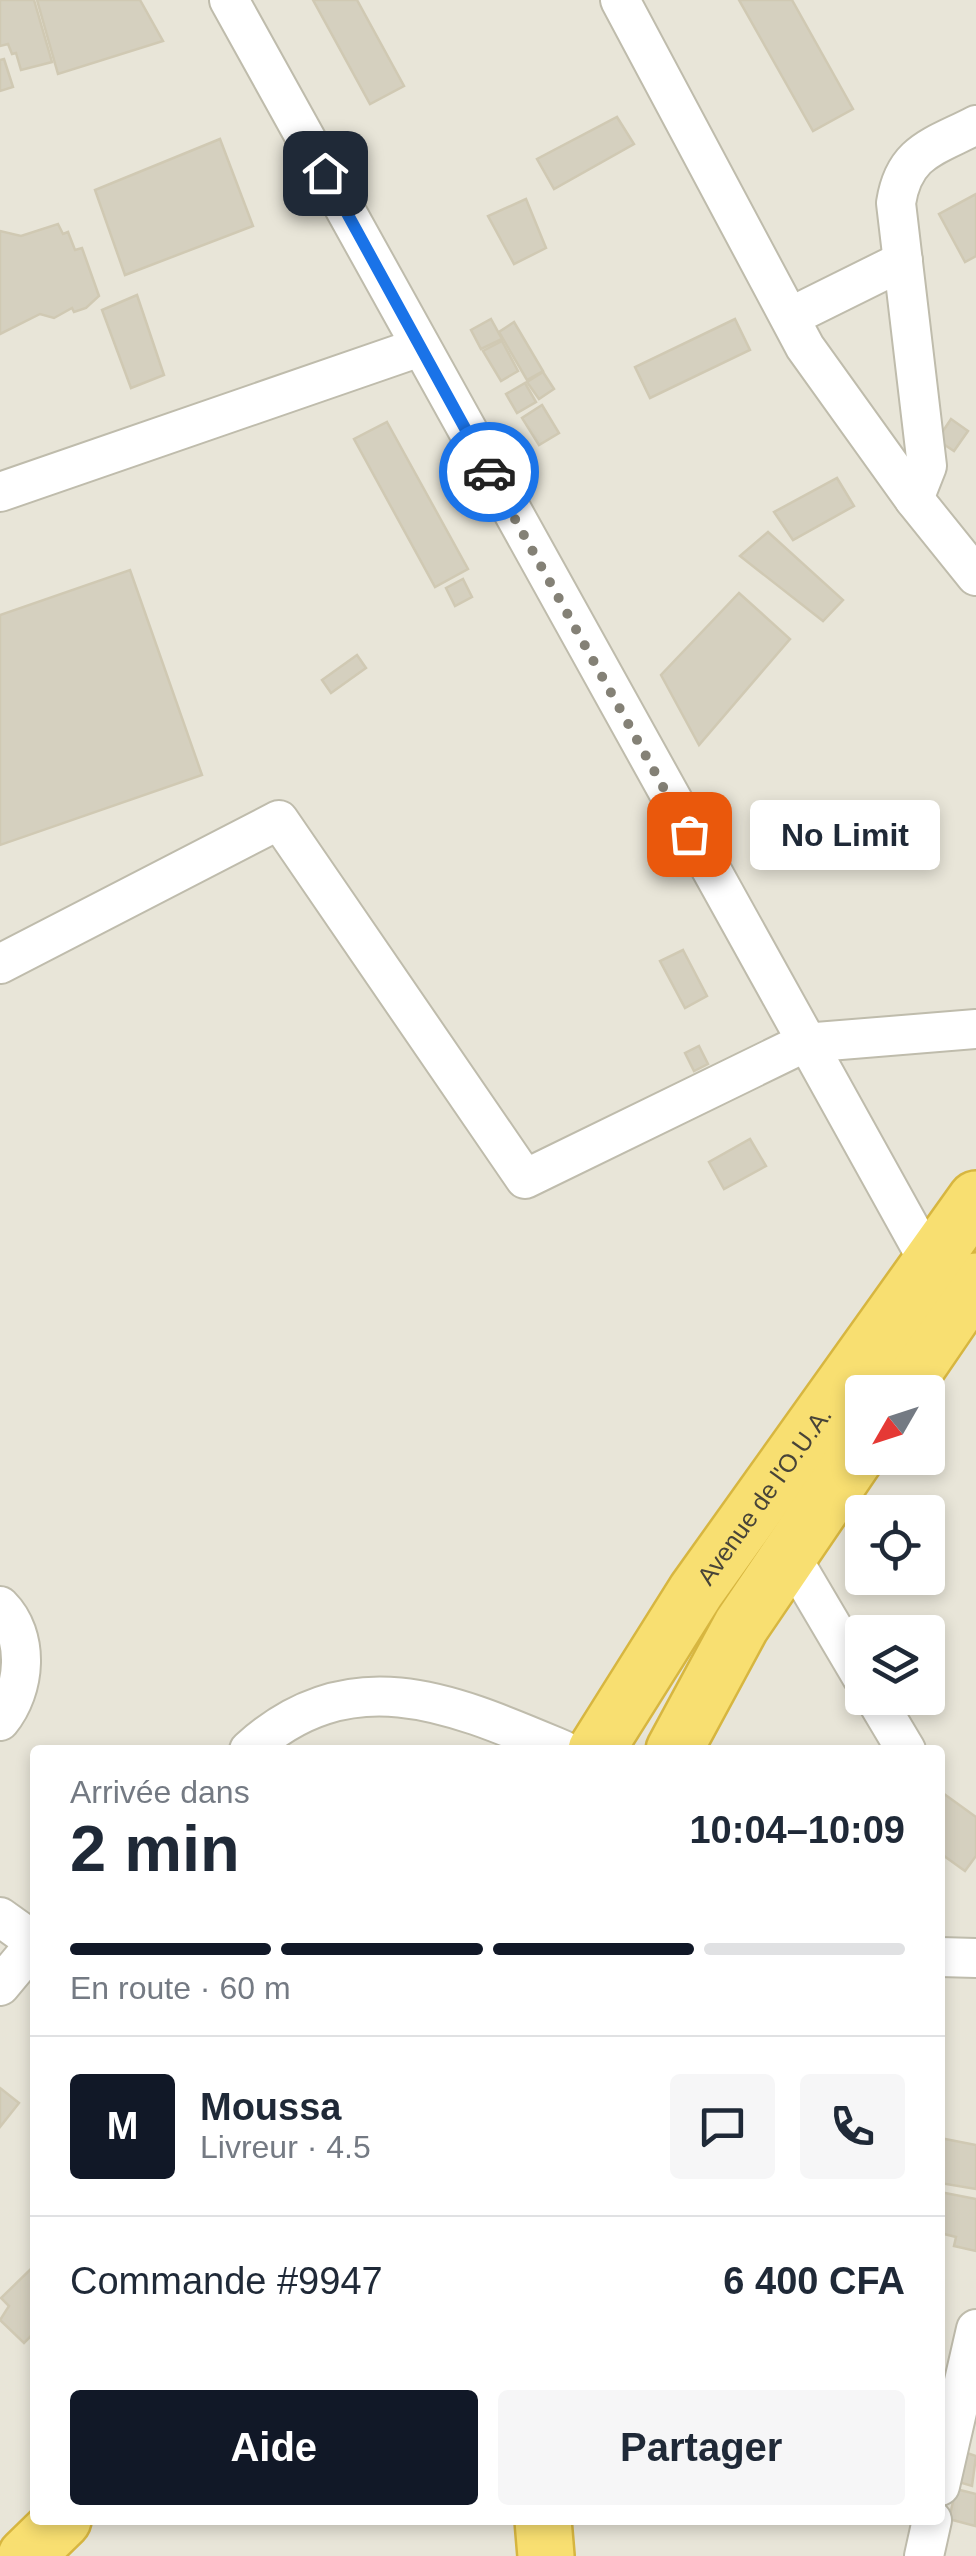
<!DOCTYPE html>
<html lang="fr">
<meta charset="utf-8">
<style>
body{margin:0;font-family:Arial,sans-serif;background:#f6f6f7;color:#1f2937;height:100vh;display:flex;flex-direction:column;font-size:38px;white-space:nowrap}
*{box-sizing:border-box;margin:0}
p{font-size:32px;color:#747a83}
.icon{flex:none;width:55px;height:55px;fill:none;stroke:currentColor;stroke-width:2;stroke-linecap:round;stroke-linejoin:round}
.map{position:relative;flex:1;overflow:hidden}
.drawer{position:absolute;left:30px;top:1745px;width:915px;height:780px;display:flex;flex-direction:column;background:#fff;border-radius:10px;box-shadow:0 5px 15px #0003}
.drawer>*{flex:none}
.needle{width:65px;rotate:231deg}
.controls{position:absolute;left:845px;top:1375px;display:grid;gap:20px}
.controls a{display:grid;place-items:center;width:100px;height:100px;border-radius:10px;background:#fff;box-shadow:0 5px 15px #0003;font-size:50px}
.pin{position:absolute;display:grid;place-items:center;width:85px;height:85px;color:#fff;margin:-42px;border-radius:20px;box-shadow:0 5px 15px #0006}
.courier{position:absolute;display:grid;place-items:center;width:100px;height:100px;margin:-50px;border:8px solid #1a73e8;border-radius:50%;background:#fff;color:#222;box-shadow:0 2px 12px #0007}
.bubble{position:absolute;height:70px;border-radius:10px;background:#fff;box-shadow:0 5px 15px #0003;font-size:32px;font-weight:700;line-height:70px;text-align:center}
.summary em{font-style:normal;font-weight:700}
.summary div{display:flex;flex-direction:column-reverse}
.summary{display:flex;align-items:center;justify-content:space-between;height:170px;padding:0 40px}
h1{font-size:65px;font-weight:700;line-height:75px}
.bar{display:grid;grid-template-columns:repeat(4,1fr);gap:15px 10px;align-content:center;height:120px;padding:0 40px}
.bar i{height:12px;border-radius:8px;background:#e0e1e3}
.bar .current{background:#111827}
.bar p{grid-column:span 4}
.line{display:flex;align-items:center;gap:25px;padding:0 40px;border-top:2px solid #e0e1e3}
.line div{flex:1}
.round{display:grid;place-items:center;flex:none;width:105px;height:105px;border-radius:10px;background:#f6f6f7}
.button{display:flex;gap:20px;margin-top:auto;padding:20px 40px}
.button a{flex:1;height:115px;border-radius:10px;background:#111827;color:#fff;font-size:40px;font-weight:700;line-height:115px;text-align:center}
.button a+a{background:#f6f6f7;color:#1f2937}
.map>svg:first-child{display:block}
.residential{fill:#e8e5d8;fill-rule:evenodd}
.building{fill:#d5d0bf;stroke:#d0c9b3;stroke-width:2.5}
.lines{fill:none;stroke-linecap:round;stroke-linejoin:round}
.minor-casing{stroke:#bfbcac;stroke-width:42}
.highway-casing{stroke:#d7b640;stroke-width:60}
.minor{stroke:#fff;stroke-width:38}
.highway{stroke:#f8df71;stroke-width:55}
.done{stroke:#848176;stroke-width:10;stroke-dasharray:0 18}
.route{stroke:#1a73e8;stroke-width:12}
.labels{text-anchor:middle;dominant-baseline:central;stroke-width:9;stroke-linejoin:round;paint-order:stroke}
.street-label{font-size:25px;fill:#484438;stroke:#fff}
</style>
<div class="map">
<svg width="976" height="2556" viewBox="0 0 976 2556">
<rect width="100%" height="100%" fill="#f4f2ea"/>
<!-- residential -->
<path class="residential" d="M0,0H976V2556H0ZM862,1392H928V1458H862ZM862,1512H928V1578H862ZM862,1632H928V1698H862ZM35,1750H940V2520H35Z"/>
<!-- building -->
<g class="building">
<path d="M0,0H34L52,62L21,70L16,53L12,54L8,44L0,46Z"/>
<path d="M37,0H140L163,41L58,74Z"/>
<path d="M313,0H357L404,86L370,104Z"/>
<path d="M739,0H792L853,109L813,131Z"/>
<path d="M4,59L13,87L0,91V60Z"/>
<path d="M617,117L634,144L554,189L537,159Z"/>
<path d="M220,139L253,226L125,275L95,190Z"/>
<path d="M976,194V256L965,262L939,214Z"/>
<path d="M526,199L546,248L514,264L488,216Z"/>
<path d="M58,224L63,234L68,232L75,250L82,248L99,296L86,308L74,312L72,308L54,318L40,314L0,334V231L21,236Z"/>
<path d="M137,295L164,375L131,388L102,310Z"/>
<path d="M491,319L502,339L481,349L471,330Z"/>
<path d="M735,319L750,350L650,398L635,367Z"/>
<path d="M514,322L543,371L527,380L499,332Z"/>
<path d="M502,341L518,371L501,381L483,351Z"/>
<path d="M543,372L554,389L539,399L527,382Z"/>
<path d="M525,383L536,402L517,413L506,394Z"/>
<path d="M542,405L559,433L539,445L522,418Z"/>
<path d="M951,419L968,431L954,451L937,440Z"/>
<path d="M387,422L468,569L435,587L354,439Z"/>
<path d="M837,478L854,506L793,540L774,512Z"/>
<path d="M768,532L843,600L823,621L740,556Z"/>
<path d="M130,570L202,775L0,845V615Z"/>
<path d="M463,579L472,597L455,606L446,588Z"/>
<path d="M739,593L790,639L699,745L661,675Z"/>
<path d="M357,655L366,668L331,693L322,680Z"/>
<path d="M683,950L707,996L685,1008L660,961Z"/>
<path d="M699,1046L708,1064L694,1071L685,1053Z"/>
<path d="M750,1139L766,1166L724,1189L709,1162Z"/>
<path d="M940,1791L976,1817V1856L965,1871L940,1853Z"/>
<path d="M0,2088L19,2103L0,2127Z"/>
<path d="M940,2138L976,2145V2189L940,2183Z"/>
<path d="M940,2192L976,2199V2251L954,2246L956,2237L940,2233Z"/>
<path d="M34,2266L35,2332L24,2343L0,2320L9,2306L1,2298Z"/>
<path d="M964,2452L976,2456L972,2486L955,2481Z"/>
<path d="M956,2489L976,2494L975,2526L949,2519Z"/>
</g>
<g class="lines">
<defs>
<g id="minor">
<path d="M229,0L930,1264"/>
<path d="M620,0L805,347L914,499L976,576"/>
<path d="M790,317L903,261"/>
<path d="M0,492L420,347"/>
<path d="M914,499L927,466L896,203C904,151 934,147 976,125"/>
<path d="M0,964L279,820L525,1179L804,1043L976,1029"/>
<path d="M790,1555L862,1677"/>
<path d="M0,1606C30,1636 26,1689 0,1721"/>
<path d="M875,1698L906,1750"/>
<path d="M249,1750C351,1657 454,1704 563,1750"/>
<path d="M0,1917L35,1942"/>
<path d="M940,1957L976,1958"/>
<path d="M0,1986L35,1944"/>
<path d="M940,2486L976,2329"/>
<path d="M924,2556L932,2520"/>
</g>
<g id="highway">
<path d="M900,1392L976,1281"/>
<path id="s1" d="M596,1750L696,1591L976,1199"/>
<path d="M674,1750L741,1626L862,1448"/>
<path d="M543,2520L546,2556"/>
<path d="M26,2556L63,2520"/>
</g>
</defs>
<!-- minor casing -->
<use href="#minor" class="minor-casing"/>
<!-- highway casing -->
<use href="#highway" class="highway-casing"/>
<!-- minor -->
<use href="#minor" class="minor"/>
<!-- highway -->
<use href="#highway" class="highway"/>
</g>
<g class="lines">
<!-- done -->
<path class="done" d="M489,472L689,834"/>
<!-- route -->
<path class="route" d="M325,173L489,472"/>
</g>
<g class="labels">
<!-- street labels -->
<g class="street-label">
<text stroke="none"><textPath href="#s1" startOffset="305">Avenue de l'O.U.A.</textPath></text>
</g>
</g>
</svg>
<div class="controls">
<a><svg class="needle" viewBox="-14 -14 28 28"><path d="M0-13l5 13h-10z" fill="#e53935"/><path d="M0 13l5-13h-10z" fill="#747a83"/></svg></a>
<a><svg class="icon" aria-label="locate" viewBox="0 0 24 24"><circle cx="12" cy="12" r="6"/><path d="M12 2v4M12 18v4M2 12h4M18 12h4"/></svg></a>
<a><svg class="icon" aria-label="layers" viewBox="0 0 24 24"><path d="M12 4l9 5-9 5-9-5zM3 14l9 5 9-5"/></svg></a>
</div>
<div class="pin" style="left:689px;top:834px;background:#ea580c"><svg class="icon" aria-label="bag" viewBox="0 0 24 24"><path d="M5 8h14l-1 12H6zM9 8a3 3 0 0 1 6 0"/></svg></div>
<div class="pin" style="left:325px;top:173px;background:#1f2937"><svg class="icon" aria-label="home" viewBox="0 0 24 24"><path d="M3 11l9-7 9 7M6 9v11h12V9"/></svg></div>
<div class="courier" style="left:489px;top:472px"><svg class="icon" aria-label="car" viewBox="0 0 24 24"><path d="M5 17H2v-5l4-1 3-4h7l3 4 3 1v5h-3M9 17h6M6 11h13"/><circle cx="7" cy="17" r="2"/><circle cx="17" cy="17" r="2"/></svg></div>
<div class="bubble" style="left:750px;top:800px;width:190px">No Limit</div>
<section class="drawer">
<div class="summary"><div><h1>2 min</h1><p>Arrivée dans</p></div><em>10:04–10:09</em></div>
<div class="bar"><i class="current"></i><i class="current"></i><i class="current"></i><i></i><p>En route · 60 m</p></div>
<div class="line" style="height:180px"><b class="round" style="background:#111827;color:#fff">M</b><div><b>Moussa</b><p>Livreur · 4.5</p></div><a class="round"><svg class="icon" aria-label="chat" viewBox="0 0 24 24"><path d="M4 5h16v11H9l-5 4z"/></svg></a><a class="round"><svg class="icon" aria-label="phone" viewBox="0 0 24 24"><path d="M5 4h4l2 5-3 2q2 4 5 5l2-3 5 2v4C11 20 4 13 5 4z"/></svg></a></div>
<div class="line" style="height:130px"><div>Commande #9947</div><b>6 400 CFA</b></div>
<div class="button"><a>Aide</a><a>Partager</a></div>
</section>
</div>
